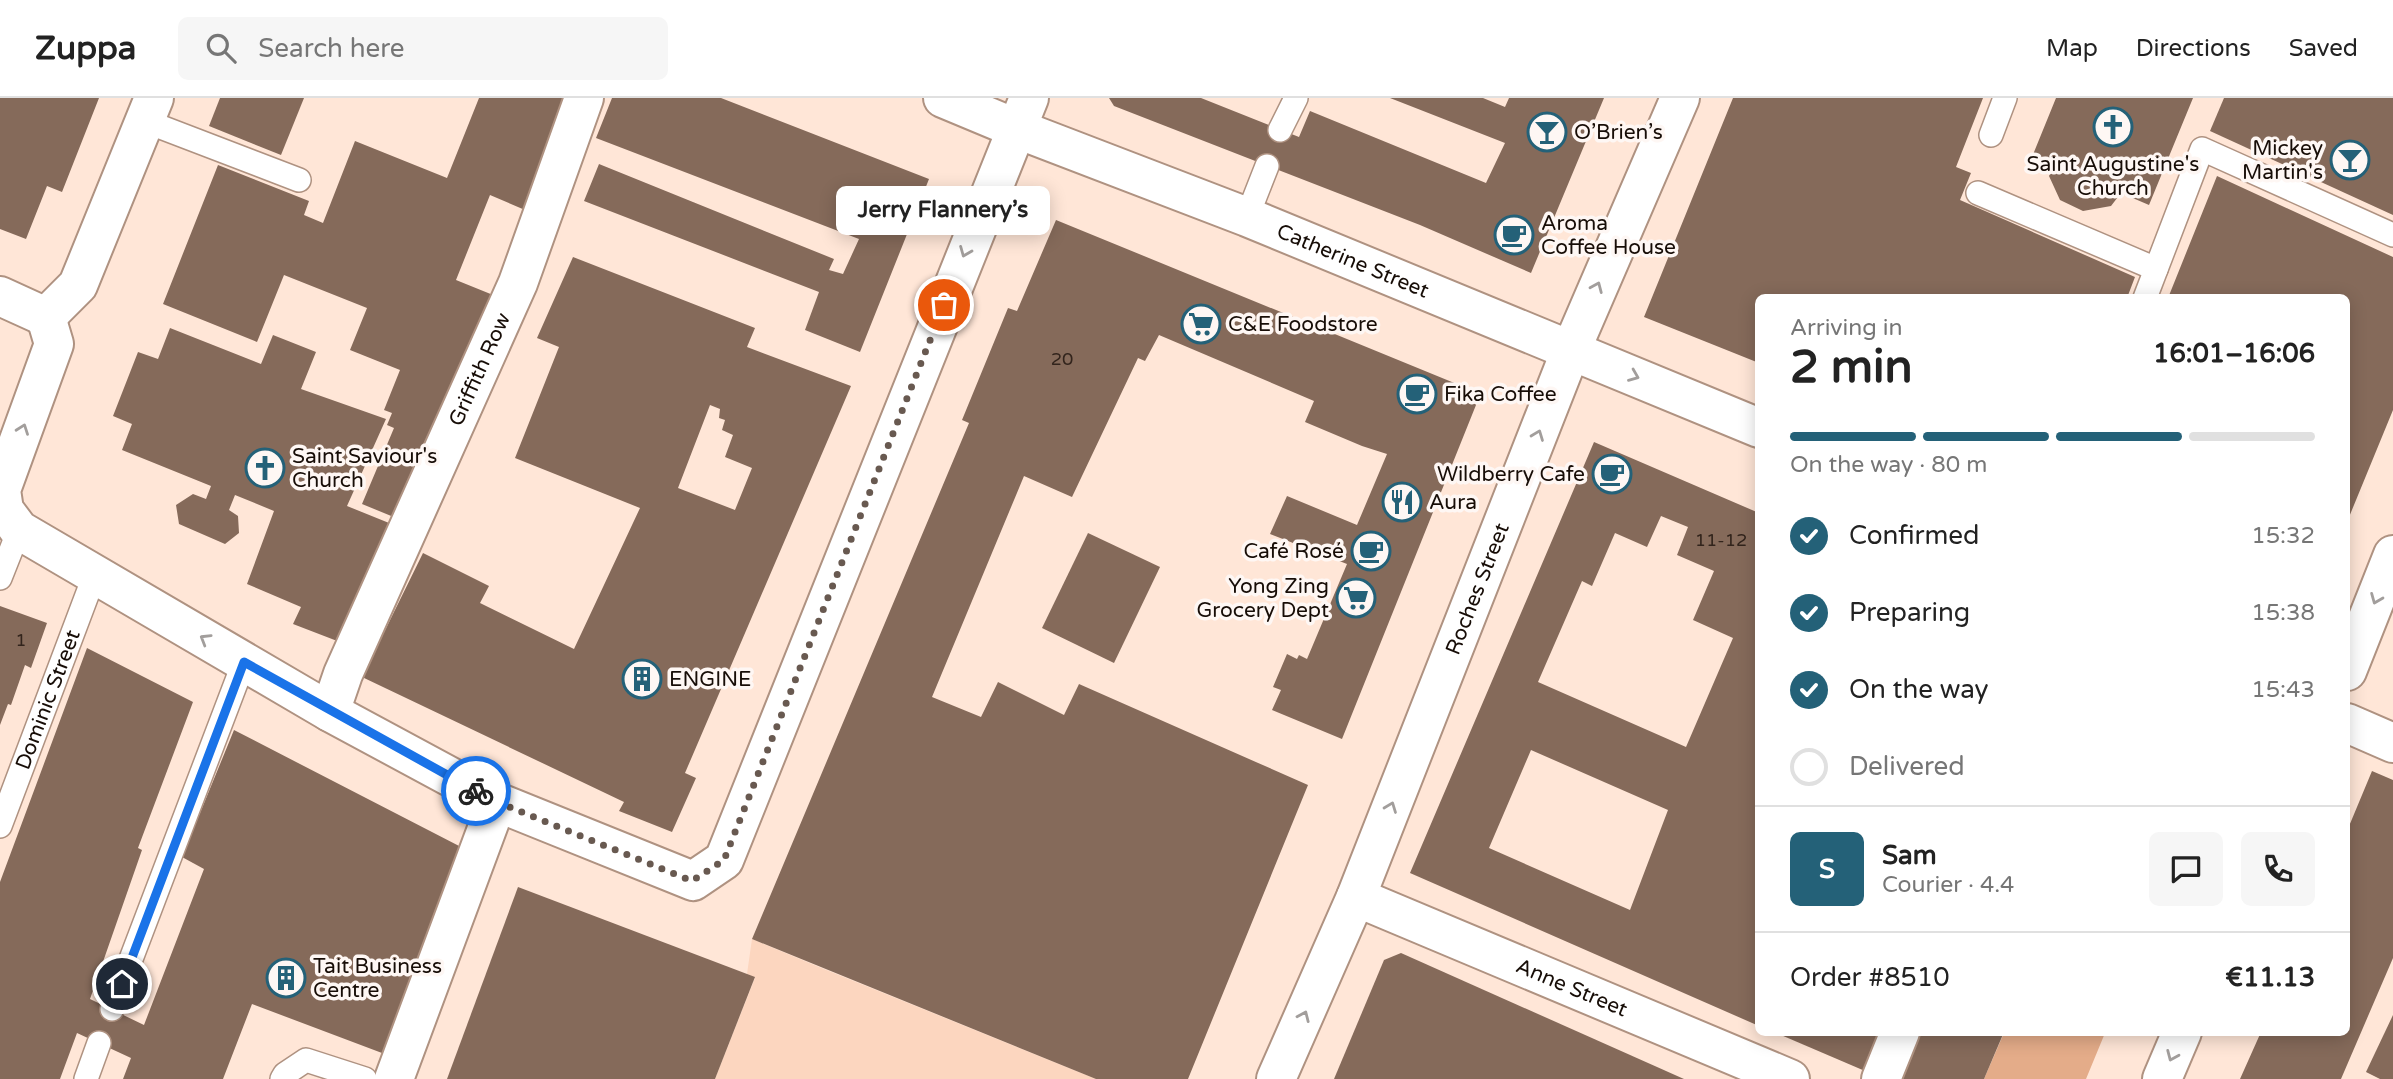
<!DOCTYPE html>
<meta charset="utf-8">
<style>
body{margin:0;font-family:"Varela Round",sans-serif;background:#f6f6f6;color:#222;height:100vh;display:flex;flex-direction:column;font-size:26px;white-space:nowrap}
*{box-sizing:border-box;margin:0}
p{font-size:23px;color:#767676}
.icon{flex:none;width:38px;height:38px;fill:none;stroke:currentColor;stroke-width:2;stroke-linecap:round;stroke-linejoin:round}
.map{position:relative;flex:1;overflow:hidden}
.details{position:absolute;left:1755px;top:196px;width:595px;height:742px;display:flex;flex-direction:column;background:#fff;border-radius:10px;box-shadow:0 4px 18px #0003}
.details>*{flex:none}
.pin{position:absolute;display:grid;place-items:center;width:60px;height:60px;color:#fff;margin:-30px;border:4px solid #fff;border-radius:50%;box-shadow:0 2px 7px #0007}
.courier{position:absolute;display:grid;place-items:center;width:70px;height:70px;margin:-35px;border:5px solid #1a73e8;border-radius:50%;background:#fff;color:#222;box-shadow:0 2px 9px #0007}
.bubble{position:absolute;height:49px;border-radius:10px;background:#fff;box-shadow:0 4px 18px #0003;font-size:23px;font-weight:700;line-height:49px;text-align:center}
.head em{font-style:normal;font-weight:700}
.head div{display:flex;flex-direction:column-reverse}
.head{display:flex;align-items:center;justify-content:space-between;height:119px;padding:0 35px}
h1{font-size:46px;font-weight:700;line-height:52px}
.bar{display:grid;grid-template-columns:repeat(4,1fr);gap:10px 7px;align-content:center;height:84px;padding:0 35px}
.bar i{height:9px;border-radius:5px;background:#e0e0e0}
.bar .active{background:#246178}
.bar p{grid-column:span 4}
.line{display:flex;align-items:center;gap:18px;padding:0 35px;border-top:2px solid #e0e0e0}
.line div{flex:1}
.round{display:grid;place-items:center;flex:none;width:74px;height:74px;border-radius:10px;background:#f6f6f6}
ol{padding:0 35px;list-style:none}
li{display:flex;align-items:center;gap:21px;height:77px}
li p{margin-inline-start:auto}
li .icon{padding:7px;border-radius:50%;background:#246178;color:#fff;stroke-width:4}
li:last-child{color:#767676}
li i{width:38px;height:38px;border:4px solid #e0e0e0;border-radius:50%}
header{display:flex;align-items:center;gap:42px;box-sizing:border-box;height:98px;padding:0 35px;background:#fff;border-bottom:2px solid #e0e0e0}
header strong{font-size:33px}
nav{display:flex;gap:38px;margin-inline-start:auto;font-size:24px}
.search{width:490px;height:63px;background:#f6f6f6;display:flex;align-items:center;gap:18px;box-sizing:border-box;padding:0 24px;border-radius:10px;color:#767676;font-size:26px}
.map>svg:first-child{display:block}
.built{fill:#fcd6bf}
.green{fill:#e4ac89}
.building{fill:#856a5a;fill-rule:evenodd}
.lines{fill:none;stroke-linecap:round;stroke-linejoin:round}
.lane-casing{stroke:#af9281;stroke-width:26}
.street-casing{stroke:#af9281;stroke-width:42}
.secondary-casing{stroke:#af9281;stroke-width:42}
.lane{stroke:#fff;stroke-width:23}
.street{stroke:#fff;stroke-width:38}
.secondary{stroke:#fff;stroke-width:38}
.oneway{stroke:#a29e9c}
.done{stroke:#685950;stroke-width:7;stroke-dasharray:0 12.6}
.route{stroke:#1a73e8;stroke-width:9}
.labels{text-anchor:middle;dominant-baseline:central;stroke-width:7;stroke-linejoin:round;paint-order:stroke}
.number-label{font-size:18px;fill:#32241c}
.poi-label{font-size:21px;fill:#170d07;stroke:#fef7f4;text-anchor:start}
.street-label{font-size:21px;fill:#170d07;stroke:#fef7f4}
</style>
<header>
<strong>Zuppa</strong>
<div class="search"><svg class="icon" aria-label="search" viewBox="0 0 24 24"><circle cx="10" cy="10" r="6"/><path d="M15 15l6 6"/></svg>Search here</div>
<nav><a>Map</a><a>Directions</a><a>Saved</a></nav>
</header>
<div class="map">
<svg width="2393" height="981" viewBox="0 0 2393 981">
<rect width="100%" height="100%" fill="#ffe6d7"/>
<!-- built -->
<path class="built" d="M752,841L819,869L1096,981H715L755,880L747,876Z"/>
<!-- green -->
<path class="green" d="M2004,935V934L2105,935L2086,981H1984Z"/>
<!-- building -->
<g class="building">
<path d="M0,0H99L62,94L47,88L26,141L0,131Z"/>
<path d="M220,0H304L281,57L209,28Z"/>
<path d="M479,0H575L532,115L490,97L456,182L498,199L401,422L362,406L394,330L387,327L392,315L384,312L400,272L350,252L367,210L284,177L257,244L163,206L218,67L309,103L304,117L323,125L355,43L447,80Z"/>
<path d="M612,0H721L929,81L860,254L805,232L819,194L584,103L599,66L834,161L829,172L843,176L859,141L596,40Z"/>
<path d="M1109,0H1201L1299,39L1310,13L1486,85L1505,45L1390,0H1483L1505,9L1509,0H1604L1531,175L1420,127L1114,8Z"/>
<path d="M1733,0H1983L1956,69L1971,75L1960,102L2135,179L2127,200H1759V265L1644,219Z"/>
<path d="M2056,0H2193L2149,107L2121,95L2111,108L2083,113L2060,102L2049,78L2054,68L2032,59Z"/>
<path d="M2224,0H2393V117L2210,33Z"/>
<path d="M2217,78L2393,159V312L2347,424V200H2168Z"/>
<path d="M1056,122L1469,291L1476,307L1342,641L1272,612L1281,592L1273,589L1287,556L1297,561L1299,557L1307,561L1347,466L1270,436L1287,398L1357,427L1387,356L1362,348L1305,324L1314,303L1159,237L1145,263L1138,260L1072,399L1024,378L932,599L981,619L998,584L1064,617L1079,586L1308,687L1188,981H1096L752,841L969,325L962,322L1008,210L1017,213Z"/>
<path d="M573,159L755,230L747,249L851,288L685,675L696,680L672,734L619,713L624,704L362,579L423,455L489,488L480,505L574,551L640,410L515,360L559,249L537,240ZM710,307L720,311L719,320L725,322L722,332L733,337L725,359L752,370L735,412L678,390Z"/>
<path d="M170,230L261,266L273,237L316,254L301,291L386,321L347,408L394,427L345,546L293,526L301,509L247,486L274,413L235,397L229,412L238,418L239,435L225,446L179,426L176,407L193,396L206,401L211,388L122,352L132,326L113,318L138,254L158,261Z"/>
<path d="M1594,344L1759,415V616L1756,623L1759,624V928L1410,775ZM1661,418L1688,429L1677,457L1714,473L1693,522L1733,540L1686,649L1538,584L1582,483L1592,488L1615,435L1647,449ZM1531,652L1668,712L1630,812L1489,750Z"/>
<path d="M1088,435L1160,469L1114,565L1042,530Z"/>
<path d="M0,508L47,525L31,570L25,567L11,607L8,606L0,627Z"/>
<path d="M87,550L193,604L138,750L142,752L90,901L144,927L204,771L182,759L234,632L463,750L382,955L252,906L223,981H123L131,960L77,935L60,981H0V784Z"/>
<path d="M2372,673L2393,682V860L2341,981H2240L2261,934H2347V733Z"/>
<path d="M518,789L755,879L715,981H447Z"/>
<path d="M1401,855L1684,981H1334L1384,862Z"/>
<path d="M2393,917V981H2380L2366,974Z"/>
<path d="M1774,934H1881L1865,973Z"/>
<path d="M1916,934H2004L1984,981H1899Z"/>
</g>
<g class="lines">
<defs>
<g id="lane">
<path d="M145,23L299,82"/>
<path d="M1280,32L1296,0"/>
<path d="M1991,37L2005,0"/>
<path d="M1978,95L2156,171"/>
<path d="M1247,119L1267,68"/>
<path d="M2145,200L2202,51L2393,137"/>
<path d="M0,480L19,432"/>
<path id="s1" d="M0,728L95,476"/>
<path d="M112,911L244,564"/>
<path d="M86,981L99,945"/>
<path d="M282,981L285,976L306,962L365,981"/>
</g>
<g id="street">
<path id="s2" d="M943,0L1015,30L1247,119L1759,330"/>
<path d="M0,198L46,219"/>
<path d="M46,219L54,246L1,392L4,412L19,432L330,614L497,704L693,783L724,762L1029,0"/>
<path d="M46,219L78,187L154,0"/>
<path d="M2347,573L2393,457"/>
<path id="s3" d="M330,614L343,576L518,185L584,0"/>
<path d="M2347,625L2393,645"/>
<path id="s4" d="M1356,799L1790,981"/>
<path d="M394,981L497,704"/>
<path d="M1881,981L1900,934"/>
<path d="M2162,981L2182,934"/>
</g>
<g id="secondary">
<path id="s5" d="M1276,981L1356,799L1571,252L1680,0"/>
</g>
</defs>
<!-- lane casing -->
<use href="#lane" class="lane-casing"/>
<!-- street casing -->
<use href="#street" class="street-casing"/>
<!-- secondary casing -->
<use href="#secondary" class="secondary-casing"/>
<!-- lane -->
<use href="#lane" class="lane"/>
<!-- street -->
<use href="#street" class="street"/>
<!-- secondary -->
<use href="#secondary" class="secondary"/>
</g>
<!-- one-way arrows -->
<defs><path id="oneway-chevron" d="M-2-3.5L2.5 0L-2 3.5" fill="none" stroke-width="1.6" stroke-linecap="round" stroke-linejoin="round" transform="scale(1.75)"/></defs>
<g class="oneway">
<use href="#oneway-chevron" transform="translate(965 154) rotate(112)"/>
<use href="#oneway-chevron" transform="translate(1597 189) rotate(-67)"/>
<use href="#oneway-chevron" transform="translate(1634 278) rotate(22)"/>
<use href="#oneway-chevron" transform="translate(23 331) rotate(-70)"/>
<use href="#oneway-chevron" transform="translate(1538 337) rotate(-69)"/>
<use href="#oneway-chevron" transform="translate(2376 501) rotate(112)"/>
<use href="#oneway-chevron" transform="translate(205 541) rotate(-149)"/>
<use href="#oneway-chevron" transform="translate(1391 709) rotate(-69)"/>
<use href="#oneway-chevron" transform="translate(1304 918) rotate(-66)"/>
<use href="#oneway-chevron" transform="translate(2172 958) rotate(113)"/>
</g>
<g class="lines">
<!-- done -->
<path class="done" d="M476,693L497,704L692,783L724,762L944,207"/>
<!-- route -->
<path class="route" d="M122,886L244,564L476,693"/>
</g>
<!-- icons -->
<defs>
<symbol id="church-ring" viewBox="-11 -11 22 22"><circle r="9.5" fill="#fef7f4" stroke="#246178" stroke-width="1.5"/><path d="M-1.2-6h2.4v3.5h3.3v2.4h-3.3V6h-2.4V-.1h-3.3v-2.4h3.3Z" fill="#246178"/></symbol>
<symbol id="bar-ring" viewBox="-11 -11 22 22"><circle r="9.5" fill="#fef7f4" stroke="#246178" stroke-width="1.5"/><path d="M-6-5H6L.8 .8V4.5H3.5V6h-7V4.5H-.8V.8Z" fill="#246178"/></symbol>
<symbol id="cafe-ring" viewBox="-11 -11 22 22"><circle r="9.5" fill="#fef7f4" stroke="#246178" stroke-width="1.5"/><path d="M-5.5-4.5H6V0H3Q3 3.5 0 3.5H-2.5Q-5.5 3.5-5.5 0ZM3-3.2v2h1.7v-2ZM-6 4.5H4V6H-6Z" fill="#246178"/></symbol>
<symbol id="supermarket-ring" viewBox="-11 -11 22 22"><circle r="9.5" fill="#fef7f4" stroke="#246178" stroke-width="1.5"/><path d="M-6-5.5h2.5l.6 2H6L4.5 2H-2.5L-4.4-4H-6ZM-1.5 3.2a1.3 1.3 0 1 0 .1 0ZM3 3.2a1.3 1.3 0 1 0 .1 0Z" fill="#246178"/></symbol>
<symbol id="restaurant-ring" viewBox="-11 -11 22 22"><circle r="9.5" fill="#fef7f4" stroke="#246178" stroke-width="1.5"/><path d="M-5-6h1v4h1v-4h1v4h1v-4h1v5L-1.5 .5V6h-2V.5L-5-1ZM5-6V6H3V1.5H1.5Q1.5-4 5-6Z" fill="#246178"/></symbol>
<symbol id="building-ring" viewBox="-11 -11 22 22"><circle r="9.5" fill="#fef7f4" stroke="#246178" stroke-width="1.5"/><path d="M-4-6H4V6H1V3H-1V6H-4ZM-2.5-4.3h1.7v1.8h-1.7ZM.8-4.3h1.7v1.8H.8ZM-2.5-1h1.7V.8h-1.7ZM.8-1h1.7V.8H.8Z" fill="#246178"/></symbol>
</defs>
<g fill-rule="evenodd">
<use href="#church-ring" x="2091" y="7" width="44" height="44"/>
<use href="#bar-ring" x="1525" y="12" width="44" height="44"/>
<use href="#bar-ring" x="2328" y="40" width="44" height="44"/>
<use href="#cafe-ring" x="1492" y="115" width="44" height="44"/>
<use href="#supermarket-ring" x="1179" y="204" width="44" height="44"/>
<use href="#cafe-ring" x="1395" y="274" width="44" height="44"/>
<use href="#church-ring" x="243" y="348" width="44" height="44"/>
<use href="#cafe-ring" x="1590" y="354" width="44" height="44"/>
<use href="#restaurant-ring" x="1380" y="382" width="44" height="44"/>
<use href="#cafe-ring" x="1349" y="431" width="44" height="44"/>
<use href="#supermarket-ring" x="1334" y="478" width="44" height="44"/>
<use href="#building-ring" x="620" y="559" width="44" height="44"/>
<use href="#building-ring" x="264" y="858" width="44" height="44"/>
</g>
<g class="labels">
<!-- number labels -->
<g class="number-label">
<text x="1062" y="261">20</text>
<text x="1721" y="442">11-12</text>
<text x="21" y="542">1</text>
</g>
<!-- poi labels -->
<g class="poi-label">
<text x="1574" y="34">O’Brien’s</text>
<text x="2323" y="50" text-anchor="end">Mickey<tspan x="2323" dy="24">Martin's</tspan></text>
<text x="2113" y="66" text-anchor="middle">Saint Augustine's<tspan x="2113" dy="24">Church</tspan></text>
<text x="1541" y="125">Aroma<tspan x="1541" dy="24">Coffee House</tspan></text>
<text x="1228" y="226">C&amp;E Foodstore</text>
<text x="1444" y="296">Fika Coffee</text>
<text x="292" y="358">Saint Saviour's<tspan x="292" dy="24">Church</tspan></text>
<text x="1585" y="376" text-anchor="end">Wildberry Cafe</text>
<text x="1429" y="404">Aura</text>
<text x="1344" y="453" text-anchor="end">Café Rosé</text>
<text x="1329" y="488" text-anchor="end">Yong Zing<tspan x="1329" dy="24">Grocery Dept</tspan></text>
<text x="669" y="581">ENGINE</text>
<text x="313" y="868">Tait Business<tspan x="313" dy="24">Centre</tspan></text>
</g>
<!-- street labels -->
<g class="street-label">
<text stroke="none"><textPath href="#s2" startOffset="441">Catherine Street</textPath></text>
<text stroke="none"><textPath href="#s3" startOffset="374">Griffith Row</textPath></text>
<text stroke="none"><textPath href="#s5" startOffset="530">Roches Street</textPath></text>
<text stroke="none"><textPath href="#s1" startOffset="135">Dominic Street</textPath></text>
<text stroke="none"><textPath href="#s4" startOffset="234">Anne Street</textPath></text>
</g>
</g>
</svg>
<div class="pin" style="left:944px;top:207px;background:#ea580c"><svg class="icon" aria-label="bag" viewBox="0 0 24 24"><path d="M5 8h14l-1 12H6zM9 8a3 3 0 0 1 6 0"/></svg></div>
<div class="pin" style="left:122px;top:886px;background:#1f2937"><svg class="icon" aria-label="home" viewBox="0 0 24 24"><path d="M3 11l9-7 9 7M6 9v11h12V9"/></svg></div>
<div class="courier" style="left:476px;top:693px"><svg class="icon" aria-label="bike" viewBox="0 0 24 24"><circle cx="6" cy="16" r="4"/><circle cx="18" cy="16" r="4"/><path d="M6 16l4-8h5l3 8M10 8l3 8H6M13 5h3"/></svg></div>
<div class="bubble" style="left:836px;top:88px;width:214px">Jerry Flannery’s</div>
<section class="details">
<div class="head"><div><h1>2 min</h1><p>Arriving in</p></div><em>16:01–16:06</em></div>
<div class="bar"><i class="active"></i><i class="active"></i><i class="active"></i><i></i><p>On the way · 80 m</p></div>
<ol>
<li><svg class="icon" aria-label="check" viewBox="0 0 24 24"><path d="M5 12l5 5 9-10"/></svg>Confirmed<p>15:32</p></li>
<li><svg class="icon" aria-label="check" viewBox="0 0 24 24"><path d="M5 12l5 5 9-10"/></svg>Preparing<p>15:38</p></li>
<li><svg class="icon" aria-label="check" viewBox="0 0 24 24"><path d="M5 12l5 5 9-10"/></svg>On the way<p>15:43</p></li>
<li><i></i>Delivered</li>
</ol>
<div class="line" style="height:126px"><b class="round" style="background:#246178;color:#fff">S</b><div><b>Sam</b><p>Courier · 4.4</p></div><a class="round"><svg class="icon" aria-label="chat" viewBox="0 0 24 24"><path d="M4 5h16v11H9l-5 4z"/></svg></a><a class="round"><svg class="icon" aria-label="phone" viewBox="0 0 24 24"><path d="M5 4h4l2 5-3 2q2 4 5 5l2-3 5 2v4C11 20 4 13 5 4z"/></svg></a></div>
<div class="line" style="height:91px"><div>Order #8510</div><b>€11.13</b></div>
</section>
</div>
